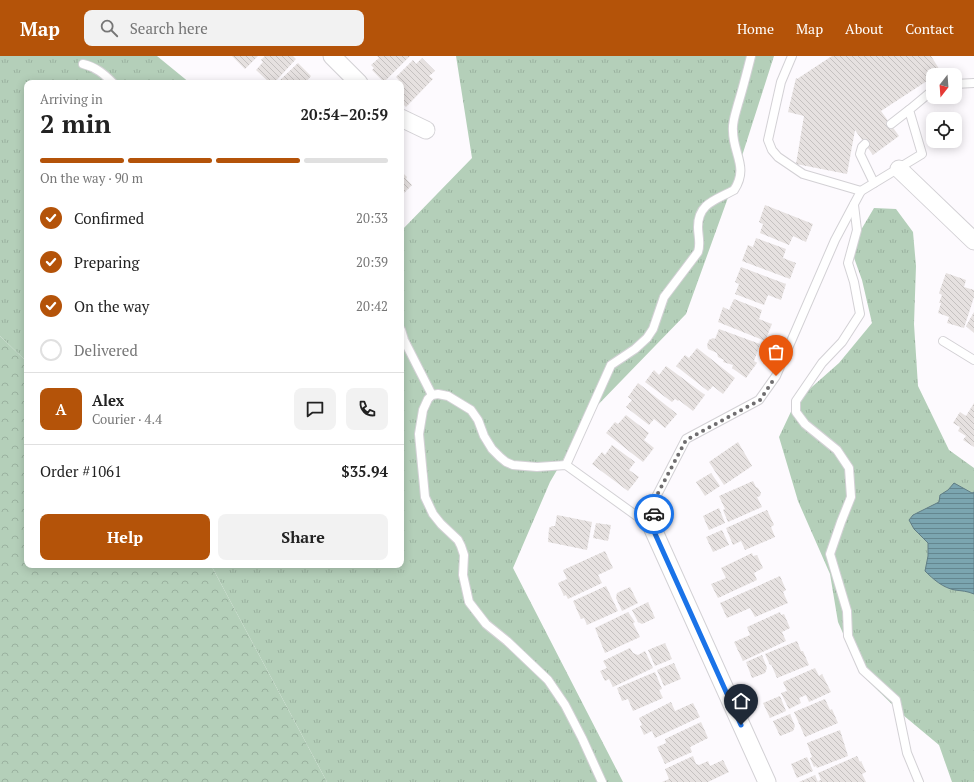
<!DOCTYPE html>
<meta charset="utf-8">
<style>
body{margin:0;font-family:"PT Serif",serif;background:#f2f2f2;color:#222;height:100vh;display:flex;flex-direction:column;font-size:15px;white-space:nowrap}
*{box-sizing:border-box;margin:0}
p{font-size:13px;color:#767676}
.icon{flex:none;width:22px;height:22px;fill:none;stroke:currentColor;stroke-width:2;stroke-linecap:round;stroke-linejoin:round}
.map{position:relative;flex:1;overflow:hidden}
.drawer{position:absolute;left:24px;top:24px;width:380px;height:488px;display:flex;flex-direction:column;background:#fff;border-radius:8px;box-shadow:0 2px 10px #0003}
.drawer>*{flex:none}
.needle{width:26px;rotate:197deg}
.fabs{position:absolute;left:926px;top:12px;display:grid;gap:8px}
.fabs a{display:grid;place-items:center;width:36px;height:36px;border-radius:8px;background:#fff;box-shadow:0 2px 10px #0003;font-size:20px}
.pin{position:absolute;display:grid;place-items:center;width:34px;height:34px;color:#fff;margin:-41px -17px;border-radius:50% 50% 50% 0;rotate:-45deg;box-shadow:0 0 4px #0007}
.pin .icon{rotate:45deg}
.courier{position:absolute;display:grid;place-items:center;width:40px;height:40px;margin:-20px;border:3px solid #1a73e8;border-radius:50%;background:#fff;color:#222;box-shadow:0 1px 5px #0007}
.headline em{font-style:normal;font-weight:600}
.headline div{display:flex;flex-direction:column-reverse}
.headline{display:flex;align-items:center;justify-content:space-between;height:68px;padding:0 16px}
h1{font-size:26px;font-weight:600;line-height:30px}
.bar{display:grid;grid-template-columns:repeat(4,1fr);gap:6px 4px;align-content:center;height:48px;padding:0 16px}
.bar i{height:5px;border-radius:3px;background:#e0e0e0}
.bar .on{background:#b45309}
.bar p{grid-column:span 4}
.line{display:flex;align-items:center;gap:10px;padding:0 16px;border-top:1px solid #e0e0e0}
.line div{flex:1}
.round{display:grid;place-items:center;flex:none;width:42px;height:42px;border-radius:8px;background:#f2f2f2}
ol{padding:0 16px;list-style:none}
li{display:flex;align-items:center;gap:12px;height:44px}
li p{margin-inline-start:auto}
li .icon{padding:4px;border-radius:50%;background:#b45309;color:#fff;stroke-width:4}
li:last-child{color:#767676}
li i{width:22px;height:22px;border:2px solid #e0e0e0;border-radius:50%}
.primary-button{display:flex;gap:8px;margin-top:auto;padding:8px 16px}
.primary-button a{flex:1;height:46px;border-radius:8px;background:#b45309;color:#fff;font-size:16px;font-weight:600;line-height:46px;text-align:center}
.primary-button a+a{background:#f2f2f2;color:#222}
header{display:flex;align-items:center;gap:24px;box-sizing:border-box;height:56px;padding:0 20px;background:#b45309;color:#fff}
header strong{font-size:19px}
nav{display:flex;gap:22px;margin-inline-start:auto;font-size:14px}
.search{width:280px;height:36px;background:#f2f2f2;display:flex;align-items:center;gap:10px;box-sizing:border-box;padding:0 14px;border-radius:8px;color:#767676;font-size:15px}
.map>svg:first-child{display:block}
.grass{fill:url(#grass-tufts)}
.forest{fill:url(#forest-crowns)}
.water{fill:url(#water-rules);stroke:#607d85}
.building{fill:url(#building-back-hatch)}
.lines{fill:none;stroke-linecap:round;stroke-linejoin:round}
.service-casing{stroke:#d3d1d5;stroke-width:10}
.minor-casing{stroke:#d3d1d5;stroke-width:19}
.service{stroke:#fff;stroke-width:8}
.minor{stroke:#fff;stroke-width:17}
.done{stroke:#6f6d6f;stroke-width:4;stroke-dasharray:0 7.2}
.route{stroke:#1a73e8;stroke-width:5}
</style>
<header>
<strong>Map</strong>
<div class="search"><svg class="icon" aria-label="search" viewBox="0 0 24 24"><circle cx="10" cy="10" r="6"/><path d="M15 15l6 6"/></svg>Search here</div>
<nav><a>Home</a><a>Map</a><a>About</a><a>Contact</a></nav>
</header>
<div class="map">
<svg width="974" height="726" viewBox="0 0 974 726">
<defs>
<pattern id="grass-tufts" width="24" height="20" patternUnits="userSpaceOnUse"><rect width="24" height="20" fill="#b4cfb9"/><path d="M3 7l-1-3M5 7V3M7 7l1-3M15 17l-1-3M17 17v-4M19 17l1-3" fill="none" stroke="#9ab19f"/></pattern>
<pattern id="forest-crowns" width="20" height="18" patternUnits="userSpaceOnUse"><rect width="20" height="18" fill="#b4cfb9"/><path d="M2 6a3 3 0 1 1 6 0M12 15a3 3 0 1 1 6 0" fill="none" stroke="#9ab19f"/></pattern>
<pattern id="water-rules" width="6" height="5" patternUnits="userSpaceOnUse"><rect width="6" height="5" fill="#7ba5b0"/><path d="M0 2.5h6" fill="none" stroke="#64868f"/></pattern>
<pattern id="building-back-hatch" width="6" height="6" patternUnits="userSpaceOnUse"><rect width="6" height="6" fill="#e6e1e0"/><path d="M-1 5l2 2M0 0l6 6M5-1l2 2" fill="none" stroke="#c5c1c0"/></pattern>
</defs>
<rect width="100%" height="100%" fill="#fdfafe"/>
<!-- grass -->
<g class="grass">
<path d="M0,0H157L190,27H27V306L0,280Z"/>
<path d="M456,0H774L734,125L686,258L591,356L550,426L513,512L623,726H327L211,509H401V175L472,102Z"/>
<path d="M874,152L896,153L913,176L916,210L914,268L918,330L949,394L974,412V726H952L939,689L903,659L861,618L838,566L830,518L798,445L779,381L796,345L839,307L872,267L862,224L853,199L858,179Z"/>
</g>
<!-- forest -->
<path class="forest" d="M0,280L27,306V509H211L327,726H0Z"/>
<!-- water -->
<path class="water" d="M954,427L972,437L974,436V538C967,535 962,535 955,534C943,532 933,523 925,515L928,500V487L914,473L909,464L913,459L939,446L940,439L948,434Z"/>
<!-- building -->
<g class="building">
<path d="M232,0H258L245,13Z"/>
<path d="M265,0H293L296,3L274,27H270L256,14L263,6L261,4Z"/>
<path d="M377,0H410L384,26L372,14L374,12L371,9L379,2Z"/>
<path d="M832,0H931L941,16L936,19H933V21L881,55L899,80L873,99L855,74L847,118L796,108L804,60L788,56L796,22L797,23Z"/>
<path d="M422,2L435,15L429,20L433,23L406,51L401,46V27H396L399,24L396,21L413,4L416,8Z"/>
<path d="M298,7L311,20L306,26L307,27H277Z"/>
<path d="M401,115L407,121L406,123L412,129L401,140Z"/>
<path d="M765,149L813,168L806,186L793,180L789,189L760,177L763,168L759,166Z"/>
<path d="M756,182L786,193L783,202L796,207L790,223L742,205L748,189L753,191Z"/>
<path d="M741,211L786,228L781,244L768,239L764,249L735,238L739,228L735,226Z"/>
<path d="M946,217L966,224L964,231L974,234V241L964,272L947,267L949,261L938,257L941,247H939L942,239L939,237Z"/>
<path d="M734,243L762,254L759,263L772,268L765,285L718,266L723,251L729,254Z"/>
<path d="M974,256V277L966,270Z"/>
<path d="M719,273L760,288L754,305L757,307L746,322L732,312L733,309L723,306L724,304L718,301L717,297L708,293L707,289L709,284L713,282L715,283Z"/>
<path d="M697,292L735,322L723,338L713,330L708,335L676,310L685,299L689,302Z"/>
<path d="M666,310L705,339L693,355L679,344L678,345L675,343L672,346L645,326L654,314L659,319Z"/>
<path d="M638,327L677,358L665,372L654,363L649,369L626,351L632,344L628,341Z"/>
<path d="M974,347V391L963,384L966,380L958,375L960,371L953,367L960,356L966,360Z"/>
<path d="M626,359L649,377L644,384L654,392L643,406L606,377L615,366L618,368Z"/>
<path d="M738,386L752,410L724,429L709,406Z"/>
<path d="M612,389L635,406L629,414L639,421L628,435L592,408L602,396L605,399Z"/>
<path d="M711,417L720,430L705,440L696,426Z"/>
<path d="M753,425L756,431L758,432L761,437L760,440L757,441L762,451L728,466L723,454L725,453L719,440Z"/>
<path d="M719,452L725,467L709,474L703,460Z"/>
<path d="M767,454L774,469L771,471L775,481L745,494L741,485L733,489L726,472Z"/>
<path d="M557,459L592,466L587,494L548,486L549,472L552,470H555Z"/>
<path d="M596,467L611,469L608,485L593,482Z"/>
<path d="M722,474L729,489L713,496L706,481Z"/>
<path d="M605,495L613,512L598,519L602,527L568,543L566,539L564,540L558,527L567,523L563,514Z"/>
<path d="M752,497L753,500L757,499L763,512L754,517L757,524L718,542L711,528L726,522L721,512Z"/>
<path d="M780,520L786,534L783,536L788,547L755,561L750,552L727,562L720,547Z"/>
<path d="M606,530L618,555L587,569L584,562L581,563L573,545Z"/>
<path d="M630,531L638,547L622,555L616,542L617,537Z"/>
<path d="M648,546L655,562L642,568L638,566L632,554Z"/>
<path d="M628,556L635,566L633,567L640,581L605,597L595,572Z"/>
<path d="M780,556L781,559L784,558L790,572L782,576L786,585L743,605L734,586L750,579L747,571Z"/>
<path d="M797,585L801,595H803L809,609L777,622L771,608L770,609L765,598Z"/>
<path d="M665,587L672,603L655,610L648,594Z"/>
<path d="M630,592L633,597L638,599L645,595L653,612L613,631L609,623L605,625L600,615L607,612L603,605Z"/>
<path d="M762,599L767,612L765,617L752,622L746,606Z"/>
<path d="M674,607L681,623L664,630L657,614Z"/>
<path d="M815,612L819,620L822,618L831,636L809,646L806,639L799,642L801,647L789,653L781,637L787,635L783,626Z"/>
<path d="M655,616L662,633L659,634L663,642L633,655L628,643L622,645L617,632Z"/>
<path d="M780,640L786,655L770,662L763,647Z"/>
<path d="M825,643L830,654L832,653L838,667L805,681L794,656Z"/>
<path d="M671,646L675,655L693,647L700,661L655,682L652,675L644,679L640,670L642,669L639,662Z"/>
<path d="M790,658L795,670L793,675L780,680L773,665Z"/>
<path d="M701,666L708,682L690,691L692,696L665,708L657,691L666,687L665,683Z"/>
<path d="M840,674L848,700L817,712L816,710L814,711L810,702L812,701L807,687Z"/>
<path d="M693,700L696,708L699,709L708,705L710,710L723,704L729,716L708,726H662L669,723L665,713Z"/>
<path d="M857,700L860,706L861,705L866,716L862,718L866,726H819L818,725L821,724L818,717Z"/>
<path d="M807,701L813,715L797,722L791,708Z"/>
<path d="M815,719L818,726H799Z"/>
</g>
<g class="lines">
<defs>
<g id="service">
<path d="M792,0L781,26L768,84L772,94L778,101L803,118L861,135"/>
<path d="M83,8C96,11 104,18 113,27"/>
<path d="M955,28L974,27"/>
<path d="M891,68L909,54"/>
<path d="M865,88L862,91L860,98L874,127"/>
<path d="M854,149L857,174L848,207L854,226L860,258L842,286L822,307L796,345V356L805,368L837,394L849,412L851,441L841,466L830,498L847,555L848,580L863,614L896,644L907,697L919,726"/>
<path d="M401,274L404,284L432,339"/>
<path d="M943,285L974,304"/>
<path d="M566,409L611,309L635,293L647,282L653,273L664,241L698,196C701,187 698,180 698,171C698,147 716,144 734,134C749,111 733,98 733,75C732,66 736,56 738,48C743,32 747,16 751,0"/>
<path d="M602,726L582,682L565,649L548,624L507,585L486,568L469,546L463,519L464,499L461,490L458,484L441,468L433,458L425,441L419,378L423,354L428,343L432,339L438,338L448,340L471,354L478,364L484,380L492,393L500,401L506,406L513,409L537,411L566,409L652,471L657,439L686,383L759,344L776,320L835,184L861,135L922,98L909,54L933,34"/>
</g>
<g id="minor">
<path d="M332,0L359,27"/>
<path d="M401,62L426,74"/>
<path d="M899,113L974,185"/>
<path d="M652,471L767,726"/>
</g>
</defs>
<!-- service casing -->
<use href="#service" class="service-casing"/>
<!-- minor casing -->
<use href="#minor" class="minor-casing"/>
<!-- service -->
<use href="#service" class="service"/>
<!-- minor -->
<use href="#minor" class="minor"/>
</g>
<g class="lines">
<!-- done -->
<path class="done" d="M654,458L657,439L686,384L760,344L776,320"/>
<!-- route -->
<path class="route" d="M654,458L652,471L741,669"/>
</g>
</svg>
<div class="fabs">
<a><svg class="needle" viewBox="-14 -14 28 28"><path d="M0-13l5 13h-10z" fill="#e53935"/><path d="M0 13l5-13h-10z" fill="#767676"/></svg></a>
<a><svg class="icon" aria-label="locate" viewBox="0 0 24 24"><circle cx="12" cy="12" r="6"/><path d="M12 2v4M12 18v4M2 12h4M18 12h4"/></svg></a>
</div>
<div class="pin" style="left:776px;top:320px;background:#ea580c"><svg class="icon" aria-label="bag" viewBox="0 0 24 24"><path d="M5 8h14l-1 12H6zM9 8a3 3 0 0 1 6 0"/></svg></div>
<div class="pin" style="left:741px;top:669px;background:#1f2937"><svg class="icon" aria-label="home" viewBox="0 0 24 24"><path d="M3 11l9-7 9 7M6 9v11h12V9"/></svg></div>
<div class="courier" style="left:654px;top:458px"><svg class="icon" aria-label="car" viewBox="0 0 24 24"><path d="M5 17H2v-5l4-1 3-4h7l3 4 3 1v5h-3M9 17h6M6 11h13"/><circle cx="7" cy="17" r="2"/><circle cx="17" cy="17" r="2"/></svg></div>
<section class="drawer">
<div class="headline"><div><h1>2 min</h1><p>Arriving in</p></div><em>20:54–20:59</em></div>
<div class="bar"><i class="on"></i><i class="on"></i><i class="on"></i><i></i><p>On the way · 90 m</p></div>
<ol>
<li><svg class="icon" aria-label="check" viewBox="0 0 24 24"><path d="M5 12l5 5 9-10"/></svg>Confirmed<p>20:33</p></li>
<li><svg class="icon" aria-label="check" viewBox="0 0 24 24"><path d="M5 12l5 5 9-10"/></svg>Preparing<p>20:39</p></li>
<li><svg class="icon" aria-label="check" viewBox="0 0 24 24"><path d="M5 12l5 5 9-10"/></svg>On the way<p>20:42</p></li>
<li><i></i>Delivered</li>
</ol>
<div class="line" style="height:72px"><b class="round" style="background:#b45309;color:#fff">A</b><div><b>Alex</b><p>Courier · 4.4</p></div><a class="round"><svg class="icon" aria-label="chat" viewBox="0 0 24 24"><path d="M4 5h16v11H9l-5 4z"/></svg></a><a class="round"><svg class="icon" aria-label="phone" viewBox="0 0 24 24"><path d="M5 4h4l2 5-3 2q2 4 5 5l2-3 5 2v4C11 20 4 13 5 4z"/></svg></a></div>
<div class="line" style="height:52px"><div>Order #1061</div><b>$35.94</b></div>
<div class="primary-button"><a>Help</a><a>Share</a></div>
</section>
</div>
